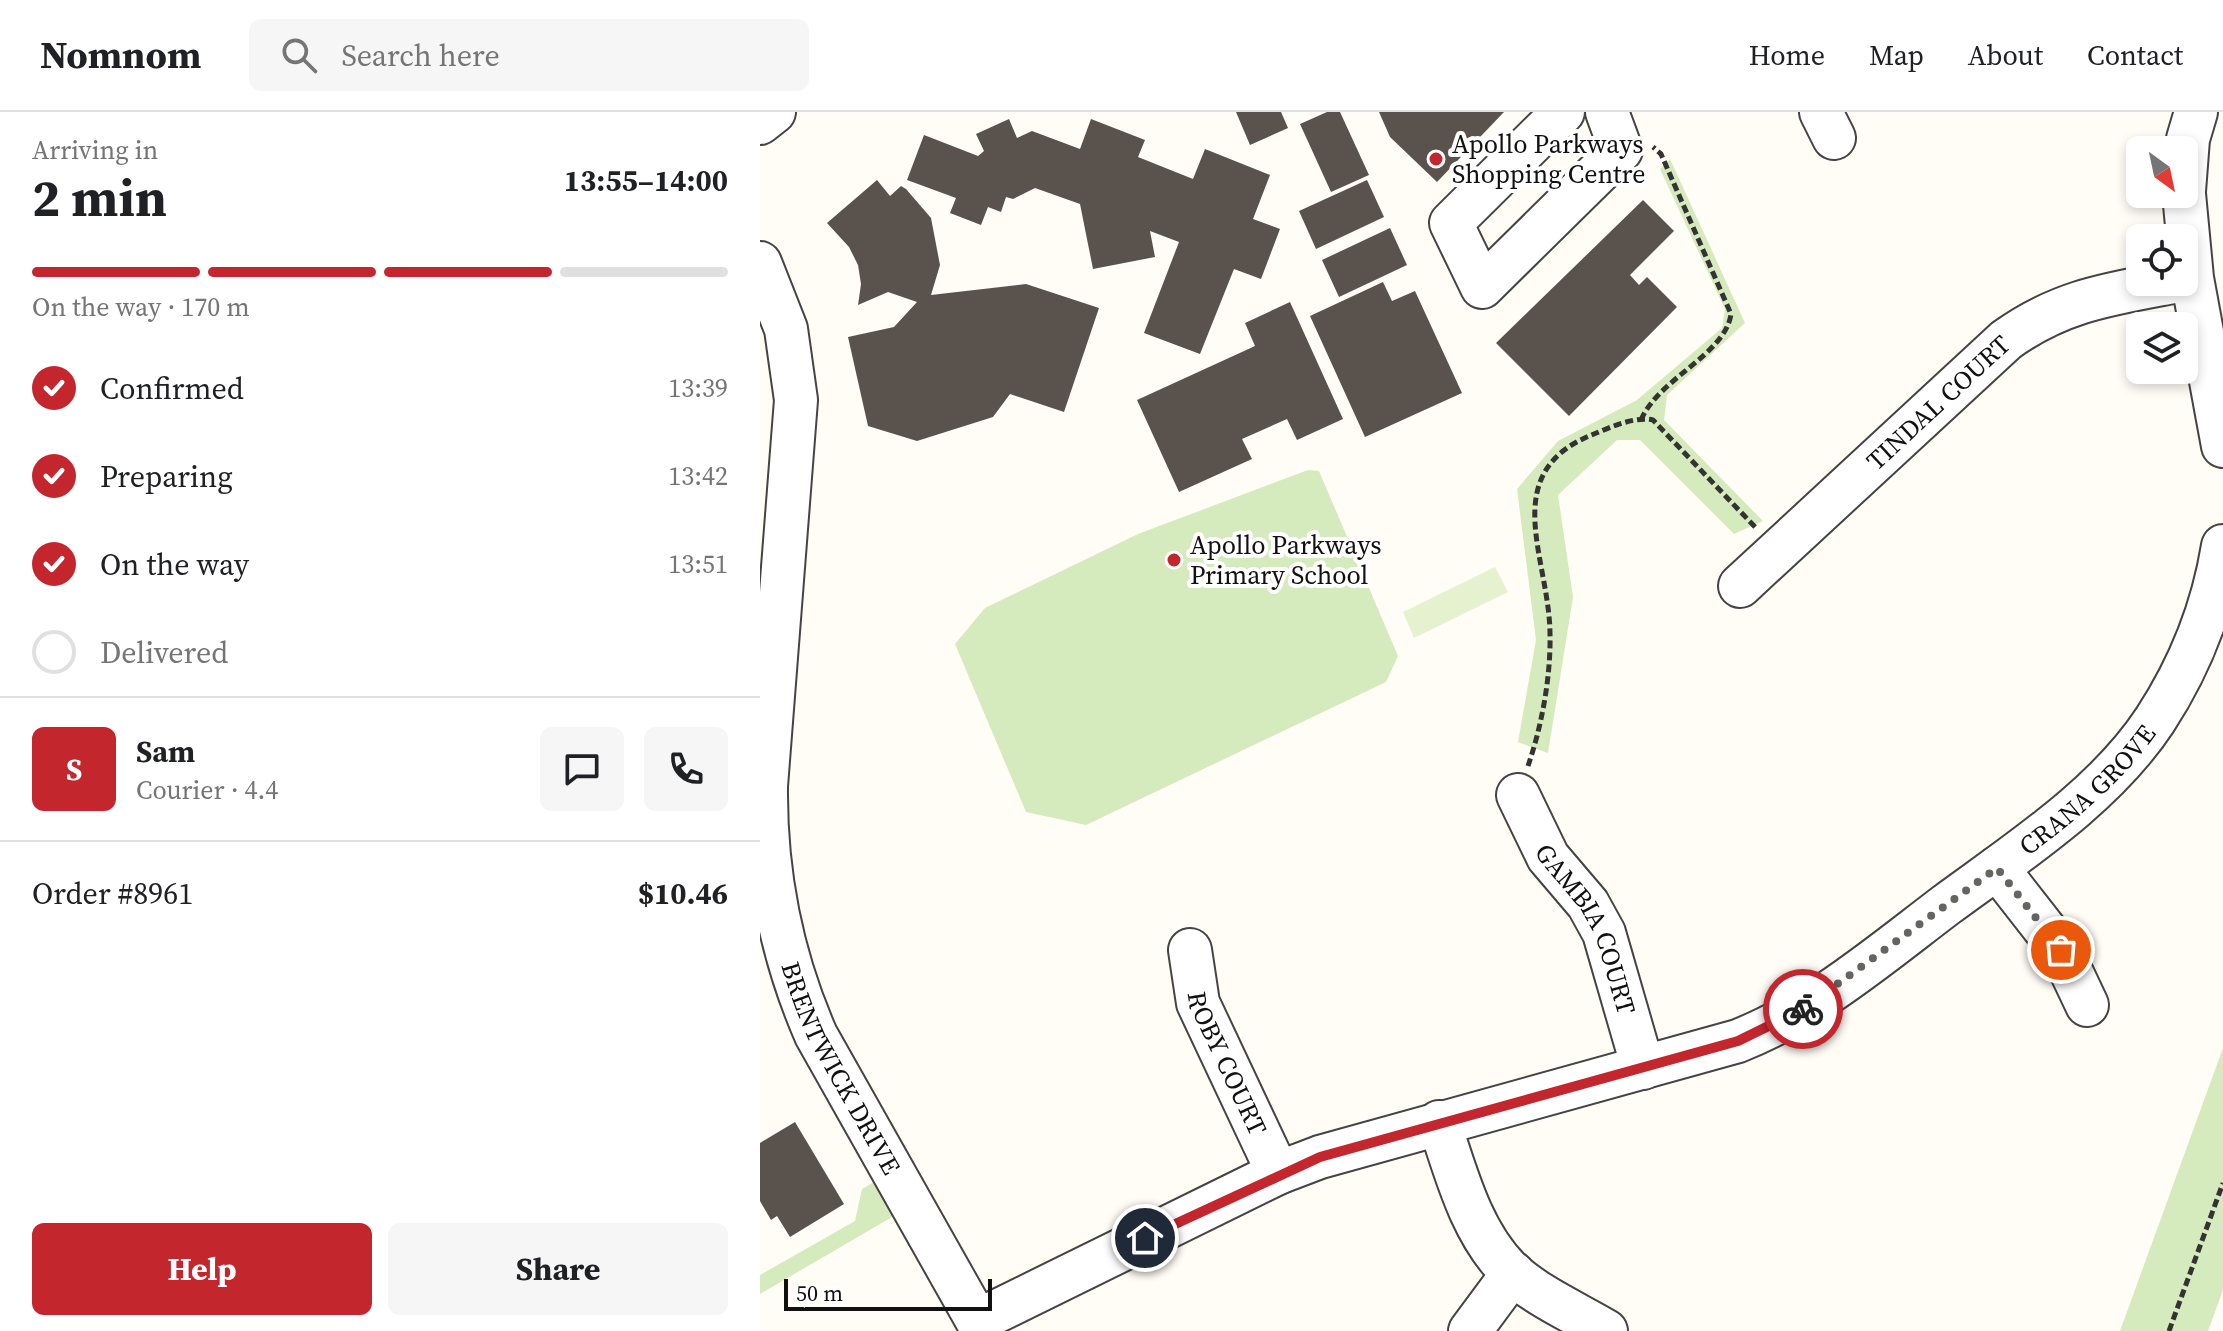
<!DOCTYPE html>
<meta charset="utf-8">
<style>
body{margin:0;font-family:"Source Serif 4",serif;background:#f6f6f6;color:#202124;height:100vh;display:flex;flex-direction:column;font-size:30px;white-space:nowrap}
*{box-sizing:border-box;margin:0}
p{font-size:26px;color:#757577}
.icon{flex:none;width:44px;height:44px;fill:none;stroke:currentColor;stroke-width:2;stroke-linecap:round;stroke-linejoin:round}
.map{position:relative;flex:1;overflow:hidden}
.side{display:flex;flex-direction:column;background:#fff;width:760px}
.side>*{flex:none}
.needle{width:52px;rotate:147deg}
.controls{position:absolute;left:1366px;top:24px;display:grid;gap:16px}
.controls a{display:grid;place-items:center;width:72px;height:72px;border-radius:12px;background:#fff;box-shadow:0 4px 12px #0003;font-size:40px}
.scale{position:absolute;left:24px;bottom:20px;width:208px;box-sizing:border-box;padding-left:8px;border:4px solid #111;border-top:0;font-size:22px;line-height:28px;white-space:nowrap;color:#111;-webkit-text-stroke:6px #fff;paint-order:stroke}
.pin{position:absolute;display:grid;place-items:center;width:68px;height:68px;color:#fff;margin:-34px;border:4px solid #fff;border-radius:50%;box-shadow:0 2px 8px #0007}
.courier{position:absolute;display:grid;place-items:center;width:80px;height:80px;margin:-40px;border:6px solid #c4262e;border-radius:50%;background:#fff;color:#222;box-shadow:0 2px 10px #0007}
.overview em{font-style:normal;font-weight:700}
.overview div{display:flex;flex-direction:column-reverse}
.overview{display:flex;align-items:center;justify-content:space-between;height:136px;padding:0 32px}
h1{font-size:52px;font-weight:700;line-height:60px}
.bar{display:grid;grid-template-columns:repeat(4,1fr);gap:12px 8px;align-content:center;height:96px;padding:0 32px}
.bar i{height:10px;border-radius:6px;background:#e0e0e0}
.bar .active{background:#c4262e}
.bar p{grid-column:span 4}
.line{display:flex;align-items:center;gap:20px;padding:0 32px;border-top:2px solid #e0e0e0}
.line div{flex:1}
.round{display:grid;place-items:center;flex:none;width:84px;height:84px;border-radius:12px;background:#f6f6f6}
ol{padding:0 32px;list-style:none}
li{display:flex;align-items:center;gap:24px;height:88px}
li p{margin-inline-start:auto}
li .icon{padding:8px;border-radius:50%;background:#c4262e;color:#fff;stroke-width:4}
li:last-child{color:#757577}
li i{width:44px;height:44px;border:4px solid #e0e0e0;border-radius:50%}
.cta{display:flex;gap:16px;margin-top:auto;padding:16px 32px}
.cta a{flex:1;height:92px;border-radius:12px;background:#c4262e;color:#fff;font-size:32px;font-weight:700;line-height:92px;text-align:center}
.cta a+a{background:#f6f6f6;color:#202124}
header{display:flex;align-items:center;gap:48px;box-sizing:border-box;height:112px;padding:0 40px;background:#fff;border-bottom:2px solid #e0e0e0}
header strong{font-size:38px}
nav{display:flex;gap:44px;margin-inline-start:auto;font-size:28px}
.search{width:560px;height:72px;background:#f6f6f6;display:flex;align-items:center;gap:20px;box-sizing:border-box;padding:0 28px;border-radius:12px;color:#757577;font-size:30px}
main{display:flex;flex:1;min-height:0}
.map>svg:first-child{display:block}
.green{fill:#d5ebbd}
.pitch{fill:#e6f2cf}
.building{fill:#5a524d}
.lines{fill:none;stroke-linecap:round;stroke-linejoin:round}
.minor-casing{stroke:#444;stroke-width:46}
.path{stroke:#333;stroke-width:5;stroke-dasharray:8 4;stroke-linecap:butt}
.minor{stroke:#fff;stroke-width:42}
.done{stroke:#646461;stroke-width:8;stroke-dasharray:0 14.4}
.route{stroke:#c4262e;stroke-width:10}
.poi-dot{fill:#c4262e;stroke:#fff;stroke-width:3}
.labels{text-anchor:middle;dominant-baseline:central;stroke-width:8;stroke-linejoin:round;paint-order:stroke}
.poi-label{font-size:26px;fill:#111;stroke:#fff;text-anchor:start}
.street-label{font-size:26px;fill:#111;stroke:#fff}
</style>
<header>
<strong>Nomnom</strong>
<div class="search"><svg class="icon" aria-label="search" viewBox="0 0 24 24"><circle cx="10" cy="10" r="6"/><path d="M15 15l6 6"/></svg>Search here</div>
<nav><a>Home</a><a>Map</a><a>About</a><a>Contact</a></nav>
</header>
<main>
<section class="side">
<div class="overview"><div><h1>2 min</h1><p>Arriving in</p></div><em>13:55–14:00</em></div>
<div class="bar"><i class="active"></i><i class="active"></i><i class="active"></i><i></i><p>On the way · 170 m</p></div>
<ol>
<li><svg class="icon" aria-label="check" viewBox="0 0 24 24"><path d="M5 12l5 5 9-10"/></svg>Confirmed<p>13:39</p></li>
<li><svg class="icon" aria-label="check" viewBox="0 0 24 24"><path d="M5 12l5 5 9-10"/></svg>Preparing<p>13:42</p></li>
<li><svg class="icon" aria-label="check" viewBox="0 0 24 24"><path d="M5 12l5 5 9-10"/></svg>On the way<p>13:51</p></li>
<li><i></i>Delivered</li>
</ol>
<div class="line" style="height:144px"><b class="round" style="background:#c4262e;color:#fff">S</b><div><b>Sam</b><p>Courier · 4.4</p></div><a class="round"><svg class="icon" aria-label="chat" viewBox="0 0 24 24"><path d="M4 5h16v11H9l-5 4z"/></svg></a><a class="round"><svg class="icon" aria-label="phone" viewBox="0 0 24 24"><path d="M5 4h4l2 5-3 2q2 4 5 5l2-3 5 2v4C11 20 4 13 5 4z"/></svg></a></div>
<div class="line" style="height:104px"><div>Order #8961</div><b>$10.46</b></div>
<div class="cta"><a>Help</a><a>Share</a></div>
</section>
<div class="map">
<svg width="1463" height="1219" viewBox="0 0 1463 1219">
<rect width="100%" height="100%" fill="#fffdf5"/>
<!-- green -->
<g class="green">
<path d="M910,47L985,211L907,283L904,308L1003,409L974,422L880,328H857L798,383L813,485L788,641L758,630L776,528L757,377L798,329L877,288L962,216L965,197L900,57Z"/>
<path d="M548,358L559,359L638,544L626,570L326,713L266,700L195,532L225,496L378,422Z"/>
<path d="M1463,936V1178L1448,1219H1360Z"/>
<path d="M119,1067L139,1101L0,1182V1163L95,1109L102,1077Z"/>
</g>
<!-- pitch -->
<path class="pitch" d="M735,455L748,480L654,526L643,500Z"/>
<!-- building -->
<g class="building">
<path d="M476,0H521L528,16L490,33Z"/>
<path d="M567,0H580L609,63L571,80L540,12Z"/>
<path d="M619,0H744L677,70L630,25Z"/>
<path d="M249,7L257,26L272,19L320,37L331,7L385,28L378,45L433,67L445,37L510,63L493,107L520,117L501,167L474,157L440,242L384,221L419,130L390,119L395,145L333,157L320,92L275,76L253,87L246,85L241,100L228,95L221,113L190,101L196,86L147,68L164,23L218,44L224,39L216,22Z"/>
<path d="M117,68L130,84L141,74L146,77L171,106L180,153L171,183L266,172L339,196L304,300L250,282L233,305L157,329L108,314L88,225L134,215L157,190L128,180L98,193L101,172L98,153L89,135L67,111Z"/>
<path d="M607,68L624,105L556,137L539,99Z"/>
<path d="M883,88L914,119L870,163L879,173L887,165L917,195L809,304L736,231Z"/>
<path d="M630,116L647,153L579,185L562,148Z"/>
<path d="M623,170L632,189L655,179L702,281L605,325L550,204Z"/>
<path d="M530,190L583,307L537,328L527,307L482,327L492,347L419,380L377,288L495,234L485,211Z"/>
<path d="M35,1010L84,1092L30,1125L17,1104L11,1108L0,1089V1031Z"/>
</g>
<g class="lines">
<defs>
<g id="minor">
<path d="M803,0L691,111L722,175L861,38L847,0"/>
<path d="M1061,0L1074,26"/>
<path d="M0,11L14,0"/>
<path d="M1424,79L1428,27L1436,0"/>
<path d="M1424,82L1432,166L1463,334"/>
<path id="s1" d="M0,151L26,217L36,288L6,674C5,761 21,843 56,923L223,1219"/>
<path id="s2" d="M980,474L1246,228C1300,189 1349,182 1413,170"/>
<path id="s3" d="M758,683L788,745L828,792L844,821L883,956"/>
<path d="M1237,756L1301,838L1327,893"/>
<path id="s4" d="M430,838L438,891L518,1061"/>
<path d="M679,1010C696,1061 711,1121 751,1160C777,1184 816,1201 846,1219"/>
<path id="s5" d="M219,1208L518,1061L560,1045L978,929C1056,898 1120,843 1186,793C1258,740 1345,684 1395,608C1429,556 1453,496 1463,434"/>
<path d="M710,1219L753,1161"/>
</g>
</defs>
<!-- minor casing -->
<use href="#minor" class="minor-casing"/>
<!-- path -->
<g class="path">
<path d="M881,308C899,266 965,243 971,202L901,42L893,35"/>
<path d="M768,654C782,613 791,564 790,521C789,445 736,360 834,322C851,315 875,304 893,308L996,416"/>
<path d="M1409,1219L1463,1071"/>
</g>
<!-- minor -->
<use href="#minor" class="minor"/>
</g>
<g class="lines">
<!-- done -->
<path class="done" d="M1043,897L1237,756L1301,838"/>
<!-- route -->
<path class="route" d="M385,1126L560,1045L978,929L1043,897"/>
</g>
<!-- markers -->
<g class="poi-dot">
<circle cx="676" cy="47" r="8"/>
<circle cx="414" cy="448" r="8"/>
</g>
<g class="labels">
<!-- poi labels -->
<g class="poi-label">
<text x="692" y="32">Apollo Parkways<tspan x="692" dy="30">Shopping Centre</tspan></text>
<text x="430" y="433">Apollo Parkways<tspan x="430" dy="30">Primary School</tspan></text>
</g>
<!-- street labels -->
<g class="street-label">
<text stroke="none"><textPath href="#s2" startOffset="270">TINDAL COURT</textPath></text>
<text stroke="none"><textPath href="#s5" startOffset="1244">CRANA GROVE</textPath></text>
<text stroke="none"><textPath href="#s3" startOffset="152">GAMBIA COURT</textPath></text>
<text stroke="none"><textPath href="#s4" startOffset="120">ROBY COURT</textPath></text>
<text stroke="none"><textPath href="#s1" startOffset="826">BRENTWICK DRIVE</textPath></text>
</g>
</g>
</svg>
<div class="controls">
<a><svg class="needle" viewBox="-14 -14 28 28"><path d="M0-13l5 13h-10z" fill="#e53935"/><path d="M0 13l5-13h-10z" fill="#757577"/></svg></a>
<a><svg class="icon" aria-label="locate" viewBox="0 0 24 24"><circle cx="12" cy="12" r="6"/><path d="M12 2v4M12 18v4M2 12h4M18 12h4"/></svg></a>
<a><svg class="icon" aria-label="layers" viewBox="0 0 24 24"><path d="M12 4l9 5-9 5-9-5zM3 14l9 5 9-5"/></svg></a>
</div>
<div class="scale">50 m</div>
<div class="pin" style="left:1301px;top:838px;background:#ea580c"><svg class="icon" aria-label="bag" viewBox="0 0 24 24"><path d="M5 8h14l-1 12H6zM9 8a3 3 0 0 1 6 0"/></svg></div>
<div class="pin" style="left:385px;top:1126px;background:#1f2937"><svg class="icon" aria-label="home" viewBox="0 0 24 24"><path d="M3 11l9-7 9 7M6 9v11h12V9"/></svg></div>
<div class="courier" style="left:1043px;top:897px"><svg class="icon" aria-label="bike" viewBox="0 0 24 24"><circle cx="6" cy="16" r="4"/><circle cx="18" cy="16" r="4"/><path d="M6 16l4-8h5l3 8M10 8l3 8H6M13 5h3"/></svg></div>
</div>
</main>
